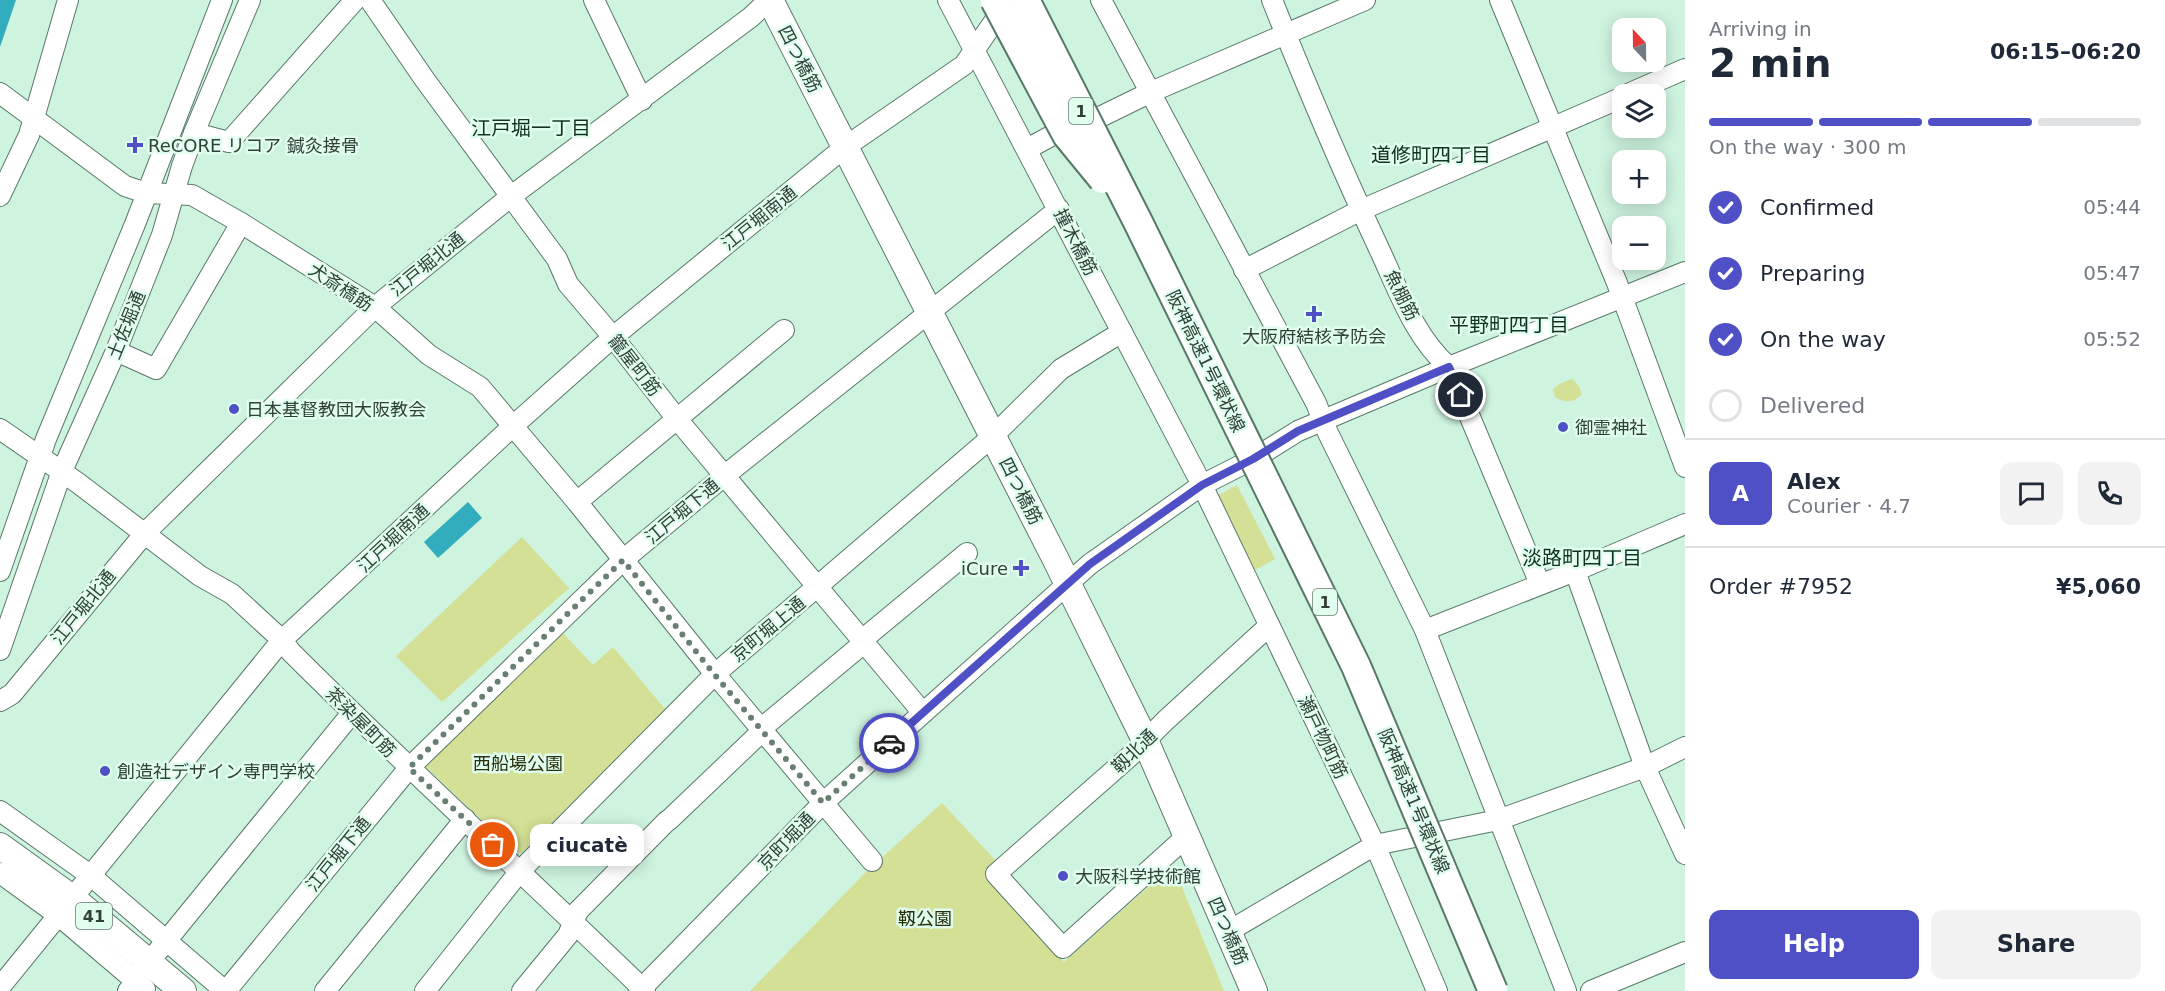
<!DOCTYPE html>
<meta charset="utf-8">
<style>
body{margin:0;font-family:"DejaVu Sans","Noto Sans JP",sans-serif;background:#f2f2f3;color:#1f2937;height:100vh;display:flex;flex-direction:column;font-size:22px;white-space:nowrap}
*{box-sizing:border-box;margin:0}
p{font-size:20px;color:#747a83}
.icon{flex:none;width:33px;height:33px;fill:none;stroke:currentColor;stroke-width:2;stroke-linecap:round;stroke-linejoin:round}
.map{position:relative;flex:1;overflow:hidden}
.drawer{display:flex;flex-direction:column;background:#fff;width:480px}
.drawer>*{flex:none}
.needle{width:39px;rotate:338deg}
.fabs{position:absolute;left:1612px;top:18px;display:grid;gap:12px}
.fabs a{display:grid;place-items:center;width:54px;height:54px;border-radius:12px;background:#fff;box-shadow:0 3px 15px #0003;font-size:30px}
.pin{position:absolute;display:grid;place-items:center;width:51px;height:51px;color:#fff;margin:-26px;border:3px solid #fff;border-radius:50%;box-shadow:0 2px 6px #0007}
.courier{position:absolute;display:grid;place-items:center;width:60px;height:60px;margin:-30px;border:4px solid #4f50c6;border-radius:50%;background:#fff;color:#222;box-shadow:0 2px 8px #0007}
.bubble{position:absolute;height:42px;border-radius:12px;background:#fff;box-shadow:0 3px 15px #0003;font-size:20px;font-weight:600;line-height:42px;text-align:center}
.headline em{font-style:normal;font-weight:600}
.headline div{display:flex;flex-direction:column-reverse}
.headline{display:flex;align-items:center;justify-content:space-between;height:102px;padding:0 24px}
h1{font-size:39px;font-weight:600;line-height:45px}
.bar{display:grid;grid-template-columns:repeat(4,1fr);gap:9px 6px;align-content:center;height:72px;padding:0 24px}
.bar i{height:8px;border-radius:4px;background:#e0e1e3}
.bar .selected{background:#4f50c6}
.bar p{grid-column:span 4}
.line{display:flex;align-items:center;gap:15px;padding:0 24px;border-top:2px solid #e0e1e3}
.line div{flex:1}
.round{display:grid;place-items:center;flex:none;width:63px;height:63px;border-radius:12px;background:#f2f2f3}
ol{padding:0 24px;list-style:none}
li{display:flex;align-items:center;gap:18px;height:66px}
li p{margin-inline-start:auto}
li .icon{padding:6px;border-radius:50%;background:#4f50c6;color:#fff;stroke-width:4}
li:last-child{color:#747a83}
li i{width:33px;height:33px;border:3px solid #e0e1e3;border-radius:50%}
.button{display:flex;gap:12px;margin-top:auto;padding:12px 24px}
.button a{flex:1;height:69px;border-radius:12px;background:#4f50c6;color:#fff;font-size:24px;font-weight:600;line-height:69px;text-align:center}
.button a+a{background:#f2f2f3;color:#1f2937}
main{display:flex;flex:1;min-height:0}
.map>svg:first-child{display:block}
.green{fill:#d4e095}
.water{fill:#31adbd}
.lines{fill:none;stroke-linecap:round;stroke-linejoin:round}
.minor-casing{stroke:#577968;stroke-width:22}
.major-casing{stroke:#577968;stroke-width:28}
.minor{stroke:#fff;stroke-width:20}
.major{stroke:#fff;stroke-width:26}
.highway-bridge-casing{stroke:#577968;stroke-width:32;stroke-linecap:butt}
.highway-bridge{stroke:#fff;stroke-width:28}
.done{stroke:#687f72;stroke-width:6;stroke-dasharray:0 10.8}
.route{stroke:#4f50c6;stroke-width:8}
.poi-dot{fill:#4f50c6;stroke:#e0feee;stroke-width:2}
.labels{text-anchor:middle;dominant-baseline:central;stroke-width:5;stroke-linejoin:round;paint-order:stroke}
.shield{fill:#e0feee;stroke:#66796f;stroke-width:1.5}
.shield-label{font-size:16px;font-weight:bold;fill:#314038}
.street-label{font-size:18px;fill:#314038;stroke:#e0feee}
.poi-label{font-size:18px;fill:#314038;stroke:#e0feee;text-anchor:start}
.park-label{font-size:18px;fill:#2b300c;stroke:#e0feee}
.neighbourhood-label{font-size:20px;fill:#113123;stroke:#e0feee}
</style>
<main>
<div class="map">
<svg width="1685" height="991" viewBox="0 0 1685 991">
<rect width="100%" height="100%" fill="#cef3df"/>
<!-- green -->
<g class="green">
<path d="M1572,379L1579,386L1582,394C1574,403 1565,403 1555,397L1553,389L1561,383Z"/>
<path d="M1237,485L1275,559L1255,570L1217,496Z"/>
<path d="M522,537L569,588L442,702L396,656Z"/>
<path d="M560,630L593,665L613,647L665,709L522,853L515,852L426,767V758Z"/>
<path d="M942,803L998,863L985,875L1064,962L1173,865L1224,991H750L865,873Z"/>
</g>
<!-- water -->
<g class="water">
<path d="M0,0H16L0,47Z"/>
<path d="M468,502L482,518L438,558L424,542Z"/>
</g>
<g class="lines">
<defs>
<g id="minor">
<path d="M370,0L425,80L557,259L568,284L613,337L677,419L923,713"/>
<path d="M594,0L642,100"/>
<path d="M948,0L1202,485L1375,845L1437,991"/>
<path d="M1101,0L1316,403L1328,433L1425,630L1566,991"/>
<path d="M1272,0C1306,85 1342,170 1381,253C1399,292 1416,339 1449,367L1540,584"/>
<path d="M1500,0L1617,283L1685,467"/>
<path d="M0,93L125,186L146,193L192,195L241,223L375,307L429,355L480,387L577,502L715,674L872,861"/>
<path d="M1628,94L1685,69"/>
<path d="M194,133L229,142L355,0"/>
<path d="M1027,149L1075,123L1102,116L1151,92L1365,0"/>
<path d="M0,196L29,135L68,0"/>
<path d="M1244,270L1361,210L1623,97"/>
<path d="M116,351L156,369L241,223"/>
<path d="M0,429L78,483L200,576L232,594L282,640L290,651C406,767 527,877 645,991"/>
<path d="M577,502L784,330"/>
<path d="M0,571L46,439L135,224L222,0"/>
<path d="M1575,571L1645,767L1685,854"/>
<path d="M1425,630L1575,571L1685,524"/>
<path d="M0,650L62,471L116,351L162,235L182,166L194,133L250,0"/>
<path d="M0,701L12,694L145,533L375,307L510,197L751,17L769,0"/>
<path d="M0,811L90,875L225,991"/>
<path d="M669,820L756,737L769,722L859,647L868,635L967,553"/>
<path d="M1187,836L1063,948L996,874L1129,757L1166,720L1269,626"/>
<path d="M0,873L58,915L145,989"/>
<path d="M1229,931L1375,845L1498,820L1645,767L1685,747"/>
<path d="M0,987L282,640L513,426L613,337L845,147L964,65L1007,3"/>
<path d="M128,991L137,982L149,962L352,713"/>
<path d="M226,991L409,768L623,560L724,476L1059,209"/>
<path d="M325,991L465,819"/>
<path d="M425,991L520,871L715,674L993,436L1061,369L1122,332"/>
<path d="M522,991L568,935L578,911L667,821"/>
<path d="M639,991L823,803L923,713L1090,564L1202,485L1253,459L1298,431L1449,367L1685,272"/>
<path d="M1591,991L1685,952"/>
</g>
<g id="major">
<path d="M770,0L1055,558L1145,740L1254,991"/>
<path d="M0,846L72,898L183,991"/>
</g>
</defs>
<!-- minor casing -->
<use href="#minor" class="minor-casing"/>
<!-- major casing -->
<use href="#major" class="major-casing"/>
<!-- minor -->
<use href="#minor" class="minor"/>
<!-- major -->
<use href="#major" class="major"/>
<defs>
<g id="highway-bridge">
<path d="M995,0L1067,135L1103,179"/>
<path d="M1025,0L1138,222L1356,666L1493,991"/>
</g>
</defs>
<!-- highway-bridge casing -->
<use href="#highway-bridge" class="highway-bridge-casing"/>
<!-- highway-bridge -->
<use href="#highway-bridge" class="highway-bridge"/>
</g>
<g class="lines">
<!-- done -->
<path class="done" d="M493,845L409,768L623,560L714,674L823,803L889,743"/>
<!-- route -->
<path class="route" d="M889,743L1090,564L1202,485L1253,459L1298,431L1449,367L1461,395"/>
</g>
<!-- markers -->
<g class="poi-dot">
<path d="M132 136h6v6h6v6h-6v6h-6v-6h-6v-6h6z"/>
<path d="M1311 305h6v6h6v6h-6v6h-6v-6h-6v-6h6z"/>
<circle cx="234" cy="409" r="6"/>
<circle cx="1563" cy="427" r="6"/>
<path d="M1018 559h6v6h6v6h-6v6h-6v-6h-6v-6h6z"/>
<circle cx="105" cy="771" r="6"/>
<circle cx="1063" cy="876" r="6"/>
</g>
<g class="labels">
<!-- shield labels -->
<g class="shield">
<rect x="1069" y="98" width="24" height="26" rx="4.5"/>
<rect x="1313" y="589" width="24" height="26" rx="4.5"/>
<rect x="76" y="903" width="36" height="26" rx="4.5"/>
</g>
<g class="shield-label">
<text x="1081" y="111">1</text>
<text x="1325" y="602">1</text>
<text x="94" y="916">41</text>
</g>
<!-- street labels -->
<g class="street-label">
<text transform="translate(800 59) rotate(63)">四つ橋筋</text>
<text transform="translate(759 218) rotate(-39)">江戸堀南通</text>
<text transform="translate(1076 242) rotate(63)">撞木橋筋</text>
<text transform="translate(427 264) rotate(-39)">江戸堀北通</text>
<text transform="translate(341 287) rotate(33)">犬斎橋筋</text>
<text transform="translate(1402 295) rotate(63)">魚棚筋</text>
<text transform="translate(126 325) rotate(-68)">土佐堀通</text>
<text transform="translate(1206 361) rotate(64)">阪神高速1号環状線</text>
<text transform="translate(635 365) rotate(52)">籠屋町筋</text>
<text transform="translate(1021 491) rotate(63)">四つ橋筋</text>
<text transform="translate(682 511) rotate(-40)">江戸堀下通</text>
<text transform="translate(393 538) rotate(-43)">江戸堀南通</text>
<text transform="translate(83 607) rotate(-51)">江戸堀北通</text>
<text transform="translate(768 629) rotate(-40)">京町堀上通</text>
<text transform="translate(361 722) rotate(45)">茶染屋町筋</text>
<text transform="translate(1323 737) rotate(64)">瀬戸物町筋</text>
<text transform="translate(1134 751) rotate(-44)">靱北通</text>
<text transform="translate(1414 801) rotate(67)">阪神高速1号環状線</text>
<text transform="translate(786 841) rotate(-46)">京町堀通</text>
<text transform="translate(338 854) rotate(-51)">江戸堀下通</text>
<text transform="translate(1228 931) rotate(66)">四つ橋筋</text>
</g>
<!-- poi labels -->
<g class="poi-label">
<text x="148" y="145">ReCORE リコア 鍼灸接骨</text>
<text x="1314" y="336" text-anchor="middle">大阪府結核予防会</text>
<text x="246" y="409">日本基督教団大阪教会</text>
<text x="1575" y="427">御霊神社</text>
<text x="1008" y="568" text-anchor="end">iCure</text>
<text x="117" y="771">創造社デザイン専門学校</text>
<text x="1075" y="876">大阪科学技術館</text>
</g>
<!-- park labels -->
<g class="park-label">
<text x="518" y="763">西船場公園</text>
<text x="925" y="918">靱公園</text>
</g>
<!-- neighbourhood labels -->
<g class="neighbourhood-label">
<text x="531" y="128">江戸堀一丁目</text>
<text x="1431" y="155">道修町四丁目</text>
<text x="1509" y="325">平野町四丁目</text>
<text x="1582" y="558">淡路町四丁目</text>
</g>
</g>
</svg>
<div class="fabs">
<a><svg class="needle" viewBox="-14 -14 28 28"><path d="M0-13l5 13h-10z" fill="#e53935"/><path d="M0 13l5-13h-10z" fill="#747a83"/></svg></a>
<a><svg class="icon" aria-label="layers" viewBox="0 0 24 24"><path d="M12 4l9 5-9 5-9-5zM3 14l9 5 9-5"/></svg></a>
<a>+</a>
<a>−</a>
</div>
<div class="pin" style="left:493px;top:845px;background:#ea580c"><svg class="icon" aria-label="bag" viewBox="0 0 24 24"><path d="M5 8h14l-1 12H6zM9 8a3 3 0 0 1 6 0"/></svg></div>
<div class="pin" style="left:1461px;top:395px;background:#1f2937"><svg class="icon" aria-label="home" viewBox="0 0 24 24"><path d="M3 11l9-7 9 7M6 9v11h12V9"/></svg></div>
<div class="courier" style="left:889px;top:743px"><svg class="icon" aria-label="car" viewBox="0 0 24 24"><path d="M5 17H2v-5l4-1 3-4h7l3 4 3 1v5h-3M9 17h6M6 11h13"/><circle cx="7" cy="17" r="2"/><circle cx="17" cy="17" r="2"/></svg></div>
<div class="bubble" style="left:530px;top:824px;width:114px">ciucatè</div>
</div>
<section class="drawer">
<div class="headline"><div><h1>2 min</h1><p>Arriving in</p></div><em>06:15–06:20</em></div>
<div class="bar"><i class="selected"></i><i class="selected"></i><i class="selected"></i><i></i><p>On the way · 300 m</p></div>
<ol>
<li><svg class="icon" aria-label="check" viewBox="0 0 24 24"><path d="M5 12l5 5 9-10"/></svg>Confirmed<p>05:44</p></li>
<li><svg class="icon" aria-label="check" viewBox="0 0 24 24"><path d="M5 12l5 5 9-10"/></svg>Preparing<p>05:47</p></li>
<li><svg class="icon" aria-label="check" viewBox="0 0 24 24"><path d="M5 12l5 5 9-10"/></svg>On the way<p>05:52</p></li>
<li><i></i>Delivered</li>
</ol>
<div class="line" style="height:108px"><b class="round" style="background:#4f50c6;color:#fff">A</b><div><b>Alex</b><p>Courier · 4.7</p></div><a class="round"><svg class="icon" aria-label="chat" viewBox="0 0 24 24"><path d="M4 5h16v11H9l-5 4z"/></svg></a><a class="round"><svg class="icon" aria-label="phone" viewBox="0 0 24 24"><path d="M5 4h4l2 5-3 2q2 4 5 5l2-3 5 2v4C11 20 4 13 5 4z"/></svg></a></div>
<div class="line" style="height:78px"><div>Order #7952</div><b>¥5,060</b></div>
<div class="button"><a>Help</a><a>Share</a></div>
</section>
</main>
